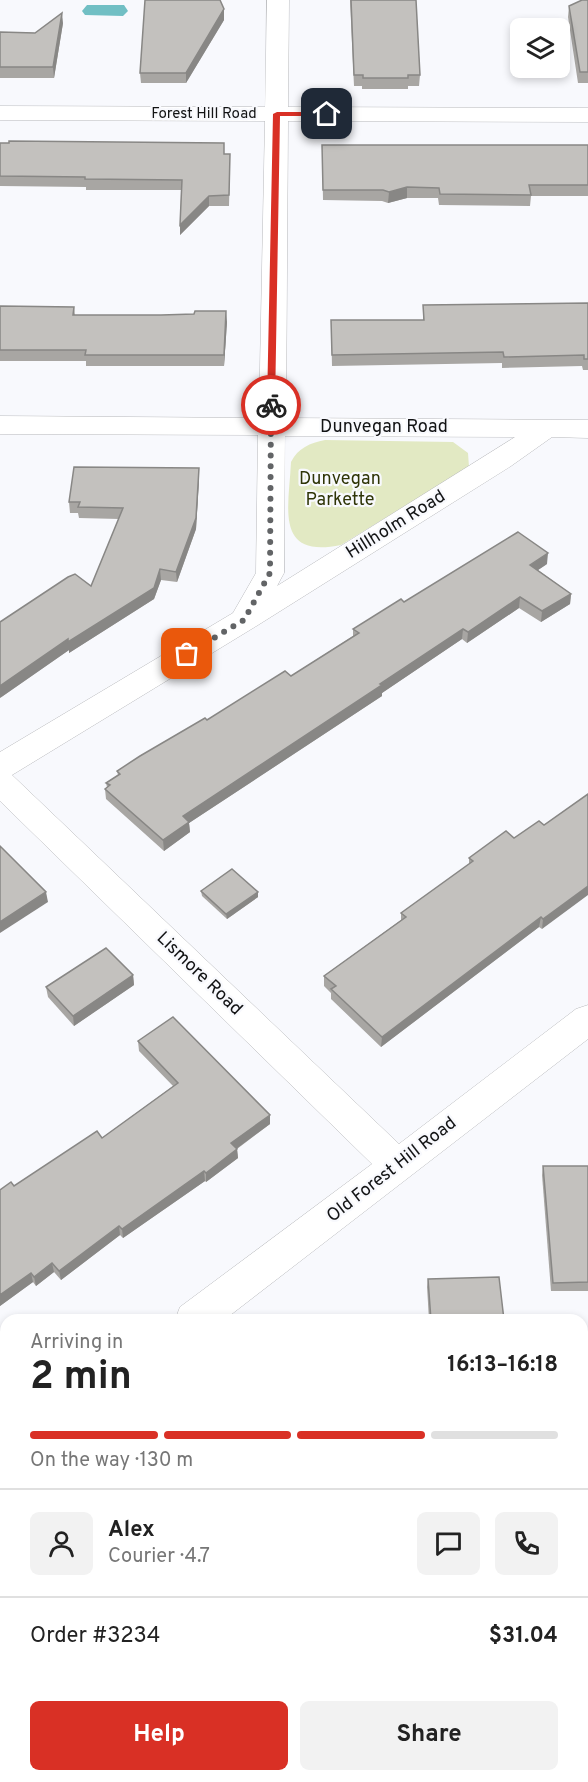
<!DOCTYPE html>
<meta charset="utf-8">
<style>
body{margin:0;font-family:Overpass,sans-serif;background:#f2f2f2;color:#222;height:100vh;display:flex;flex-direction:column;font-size:22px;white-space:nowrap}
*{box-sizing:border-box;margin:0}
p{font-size:20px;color:#767676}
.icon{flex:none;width:33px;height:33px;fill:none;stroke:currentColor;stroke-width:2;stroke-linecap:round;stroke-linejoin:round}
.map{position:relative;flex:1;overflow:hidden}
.drawer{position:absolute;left:0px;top:1314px;width:588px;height:468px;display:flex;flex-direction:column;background:#fff;border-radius:18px 18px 0 0;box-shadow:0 3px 9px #0003}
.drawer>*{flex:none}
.fabs{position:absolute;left:510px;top:18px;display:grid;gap:12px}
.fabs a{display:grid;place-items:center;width:60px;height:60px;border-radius:9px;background:#fff;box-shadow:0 3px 9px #0003;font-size:30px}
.pin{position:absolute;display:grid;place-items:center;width:51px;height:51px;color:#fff;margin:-26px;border-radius:12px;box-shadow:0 3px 9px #0006}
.courier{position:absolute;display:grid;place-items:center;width:60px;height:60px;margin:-30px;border:4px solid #d93025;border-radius:50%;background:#fff;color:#222;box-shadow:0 2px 8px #0007}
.headline em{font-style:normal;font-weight:700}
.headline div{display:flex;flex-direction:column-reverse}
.headline{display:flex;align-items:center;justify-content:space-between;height:102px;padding:0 30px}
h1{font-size:39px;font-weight:700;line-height:45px}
.bar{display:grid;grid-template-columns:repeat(4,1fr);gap:9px 6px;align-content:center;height:72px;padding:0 30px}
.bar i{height:8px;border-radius:4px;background:#e0e0e0}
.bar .current{background:#d93025}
.bar p{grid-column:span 4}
.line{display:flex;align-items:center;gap:15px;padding:0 30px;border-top:2px solid #e0e0e0}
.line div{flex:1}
.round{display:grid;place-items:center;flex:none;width:63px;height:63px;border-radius:9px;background:#f2f2f2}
.cta{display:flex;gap:12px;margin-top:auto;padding:12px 30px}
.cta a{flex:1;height:69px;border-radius:9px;background:#d93025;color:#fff;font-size:24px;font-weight:700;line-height:69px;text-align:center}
.cta a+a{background:#f2f2f2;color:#222}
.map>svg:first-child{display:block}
.green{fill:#e2e9c3}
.water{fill:#71bfc4}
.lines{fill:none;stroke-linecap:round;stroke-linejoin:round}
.minor-casing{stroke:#b9babd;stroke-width:1}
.minor{fill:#fff;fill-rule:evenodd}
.wall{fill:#a8a6a3}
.shaded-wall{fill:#888785}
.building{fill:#c3c1be;stroke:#888785;stroke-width:1.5}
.route{fill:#d93025}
.done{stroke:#626466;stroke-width:6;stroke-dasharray:0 10.8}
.labels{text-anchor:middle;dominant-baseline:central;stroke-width:4.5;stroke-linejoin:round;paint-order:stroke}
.far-street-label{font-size:15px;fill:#121314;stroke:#f8f9fd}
.street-label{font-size:18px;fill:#121314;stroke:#f8f9fd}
.park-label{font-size:18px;fill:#2f3507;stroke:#f8f9fd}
</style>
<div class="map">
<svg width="588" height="1782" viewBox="0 0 588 1782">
<rect width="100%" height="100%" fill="#f8f9fd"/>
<!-- green -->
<path class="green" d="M325,440L453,442L468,453L469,467L341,545C274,559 289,507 291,462C298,448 310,443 325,440Z"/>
<!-- water -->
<path class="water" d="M87,5H124L128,11L123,16L85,15L82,11Z"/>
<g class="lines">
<defs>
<g id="minor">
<path d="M267,0H289L288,107L588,108V122L288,121L286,418L588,420V438L552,437L511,466L258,625L12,775L399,1144L576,1009L588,1005V1039L224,1320H175L180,1307L372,1164L0,801V752L233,613L256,573L258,435L0,434V416L259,418L265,121L0,120V106L265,107ZM285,436L515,437L277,586L284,573Z"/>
<path d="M6,1432V1472L0,1474V1434Z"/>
<path d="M588,1727V1771L582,1772V1728Z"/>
<path d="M0,1757H6V1776H141L139,1782H0Z"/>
</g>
</defs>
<!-- minor casing -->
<use href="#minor" class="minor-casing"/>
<!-- minor -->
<use href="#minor" class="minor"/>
</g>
<!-- wall -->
<g class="wall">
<path d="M350,0H416L420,75L419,86H408V89H362V86H354Z"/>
<path d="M580,0H588V83H578L568,17L569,6L580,1Z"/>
<path d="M224,9V20L186,83H141L140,73Z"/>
<path d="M63,23L54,78H0V32L35,33Z"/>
<path d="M0,143L225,154L230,165L229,206H209L180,235L181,190H86V187L0,186Z"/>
<path d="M322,145H588V196H531L530,206L439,205L438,198H407L388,203L382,201L323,200Z"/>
<path d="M588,303V370H583L582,366L502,368V363L332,366L331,320H423V305Z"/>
<path d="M0,306L74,307L75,315L227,322L224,366H86V361H0Z"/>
<path d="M199,479L196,529L177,582L161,580L154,599L69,653V650L0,698L91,586L119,519L79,518L78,513H70L69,502Z"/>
<path d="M547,564L538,570L571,594L570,604L541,622L519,608L467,643L462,639L382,693V696L189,823L190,832L164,851L106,799L105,789L107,787L106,783L118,775L117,771L207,720L291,676L353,636V629L404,602Z"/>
<path d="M588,794L542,929L539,927L381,1047L331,999V993L324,986V976L401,920V913L469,865V858L544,825Z"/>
<path d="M201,891L258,897L227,919L202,896Z"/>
<path d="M133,975L134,985L74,1026L48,997L46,987Z"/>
<path d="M138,1041L270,1124L237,1149L238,1158L206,1182L205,1181L123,1238L120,1235L61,1280L54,1272L36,1286L33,1282L0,1306V1190L14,1186L102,1138L173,1086L139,1051Z"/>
<path d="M543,1166H588V1291H551L542,1175Z"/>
<path d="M428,1279L504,1320H429L427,1287Z"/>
<rect x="582" y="1489" width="6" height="83"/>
<path d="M0,1577H6V1633L0,1632Z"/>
</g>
<!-- shaded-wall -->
<g class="shaded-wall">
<path d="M224,9V20L186,83V73Z"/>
<path d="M62,13L63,23L54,78L53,67Z"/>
<path d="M407,187V198L388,203L389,192Z"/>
<path d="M209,196V206L180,235V225Z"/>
<path d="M226,311L227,322L224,366V355Z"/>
<path d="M199,468V479L196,529L177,582L176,572Z"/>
<path d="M548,553L547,564L529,576L530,565Z"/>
<path d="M160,569L161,580L154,599L69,653V650L0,698V686Z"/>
<path d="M571,594L570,604L541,622L542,611Z"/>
<path d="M520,597L519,608L467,643L468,632Z"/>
<path d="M463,629L462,639L382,693V696L189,823L190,832L164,851L163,840L183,816Z"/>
<path d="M588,886V895L542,929L543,919Z"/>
<path d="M46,892L48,902L0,933V922Z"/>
<path d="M258,892V897L227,919L226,914Z"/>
<path d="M541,917L539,927L381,1047L382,1037Z"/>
<path d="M133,975L134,985L74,1026L73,1016Z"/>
<path d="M270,1115V1124L232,1152L231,1143Z"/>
<path d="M237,1149L238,1158L206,1182V1173Z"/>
<path d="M204,1171L205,1181L123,1238L122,1229Z"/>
<path d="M119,1226L120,1235L61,1280L59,1271Z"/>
<path d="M52,1263L54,1272L36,1286L34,1277Z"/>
<path d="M31,1273L33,1282L0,1306V1295Z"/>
</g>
<!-- building -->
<g class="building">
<path d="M145,0H220L224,9L186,73H140Z"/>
<path d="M351,0H416L420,75H408V78H363V75H354Z"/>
<path d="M582,0H588V72H580L569,6Z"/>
<path d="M62,13L53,67H0V32L35,33Z"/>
<path d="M9,141L224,143V154H230L229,195L209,196L180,225L182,180L85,179V177L0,176V143H9Z"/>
<path d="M322,145H588V185H529L531,195L440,194L439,188L407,187L389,192L383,190H323Z"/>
<path d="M588,303V359H584V355L504,357L503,352L332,355L331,320H424L423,305Z"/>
<path d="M0,306L74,307L73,315H161L194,314L195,311H226L224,355H85L86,350H0Z"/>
<path d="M74,467L199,468L196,518L176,572L160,569L154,588L68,642V639L0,686V622L68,577L75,574L91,586L123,508L78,507L80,502H69Z"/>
<path d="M518,532L548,553L530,565L571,594L542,611L520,597L468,632L463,629L380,684L382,685L183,816L189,822L163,840L105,789L110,785L106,783L120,774L117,771L140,756L205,718L207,720L285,671L291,676L359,633L353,629L401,599L404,602Z"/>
<path d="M588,794V886L543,919L541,917L382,1037L331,989L336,986L324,976L406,917L401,913L473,861L469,858L506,831L514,838L539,821L544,825Z"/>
<path d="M0,846L46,892L0,922Z"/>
<path d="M232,869L258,892L226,914L201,891Z"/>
<path d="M106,948L133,975L73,1016L46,987Z"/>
<path d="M173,1017L270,1115L231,1143L237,1149L206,1173L204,1171L122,1229L119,1226L59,1271L52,1263L34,1277L31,1273L0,1295V1190L11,1182L14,1186L97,1131L102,1138L178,1083L138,1041Z"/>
<path d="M543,1166H588V1282L553,1283Z"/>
<path d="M499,1277L504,1320H425H431L428,1279Z"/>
<rect x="582" y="1489" width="6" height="79"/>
<rect x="0" y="1577" width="6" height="49"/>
</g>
<!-- route -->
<path class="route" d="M327,112L330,116H280L275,405L271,408L267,405L273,114L277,112Z"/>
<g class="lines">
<!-- done -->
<path class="done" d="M187,654L244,620L270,573L271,405"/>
</g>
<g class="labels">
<!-- far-street labels -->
<g class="far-street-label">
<text x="204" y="114">Forest Hill Road</text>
</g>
<!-- street labels -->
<g class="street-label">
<text x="384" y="427">Dunvegan Road</text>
<text transform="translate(396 525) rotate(-32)">Hillholm Road</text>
<text transform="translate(199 974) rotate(44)">Lismore Road</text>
<text transform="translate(392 1170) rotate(-38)">Old Forest Hill Road</text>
</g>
<!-- park labels -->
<g class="park-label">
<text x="340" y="479">Dunvegan<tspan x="340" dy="21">Parkette</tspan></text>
</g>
</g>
</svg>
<div class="fabs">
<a><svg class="icon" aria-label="layers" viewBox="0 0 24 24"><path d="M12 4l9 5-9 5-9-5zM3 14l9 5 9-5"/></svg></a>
</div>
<div class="pin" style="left:187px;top:654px;background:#ea580c"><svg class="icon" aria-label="bag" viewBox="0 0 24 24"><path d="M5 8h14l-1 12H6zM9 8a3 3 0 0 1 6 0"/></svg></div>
<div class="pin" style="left:327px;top:114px;background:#1f2937"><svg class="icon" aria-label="home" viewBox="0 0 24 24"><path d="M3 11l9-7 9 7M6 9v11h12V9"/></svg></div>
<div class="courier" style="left:271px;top:405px"><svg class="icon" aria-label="bike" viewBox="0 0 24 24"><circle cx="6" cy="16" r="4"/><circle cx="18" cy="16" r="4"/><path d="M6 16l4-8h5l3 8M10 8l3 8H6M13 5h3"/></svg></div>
<section class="drawer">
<div class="headline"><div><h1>2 min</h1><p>Arriving in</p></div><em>16:13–16:18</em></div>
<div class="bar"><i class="current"></i><i class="current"></i><i class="current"></i><i></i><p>On the way · 130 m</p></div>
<div class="line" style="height:108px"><a class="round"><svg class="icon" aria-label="person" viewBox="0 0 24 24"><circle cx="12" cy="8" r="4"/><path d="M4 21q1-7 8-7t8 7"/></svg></a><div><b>Alex</b><p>Courier · 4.7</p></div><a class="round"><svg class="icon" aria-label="chat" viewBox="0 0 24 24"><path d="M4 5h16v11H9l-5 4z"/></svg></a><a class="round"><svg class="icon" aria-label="phone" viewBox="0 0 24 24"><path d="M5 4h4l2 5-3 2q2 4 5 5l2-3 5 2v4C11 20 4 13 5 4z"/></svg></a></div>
<div class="line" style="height:78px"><div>Order #3234</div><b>$31.04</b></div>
<div class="cta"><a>Help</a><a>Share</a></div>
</section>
</div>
